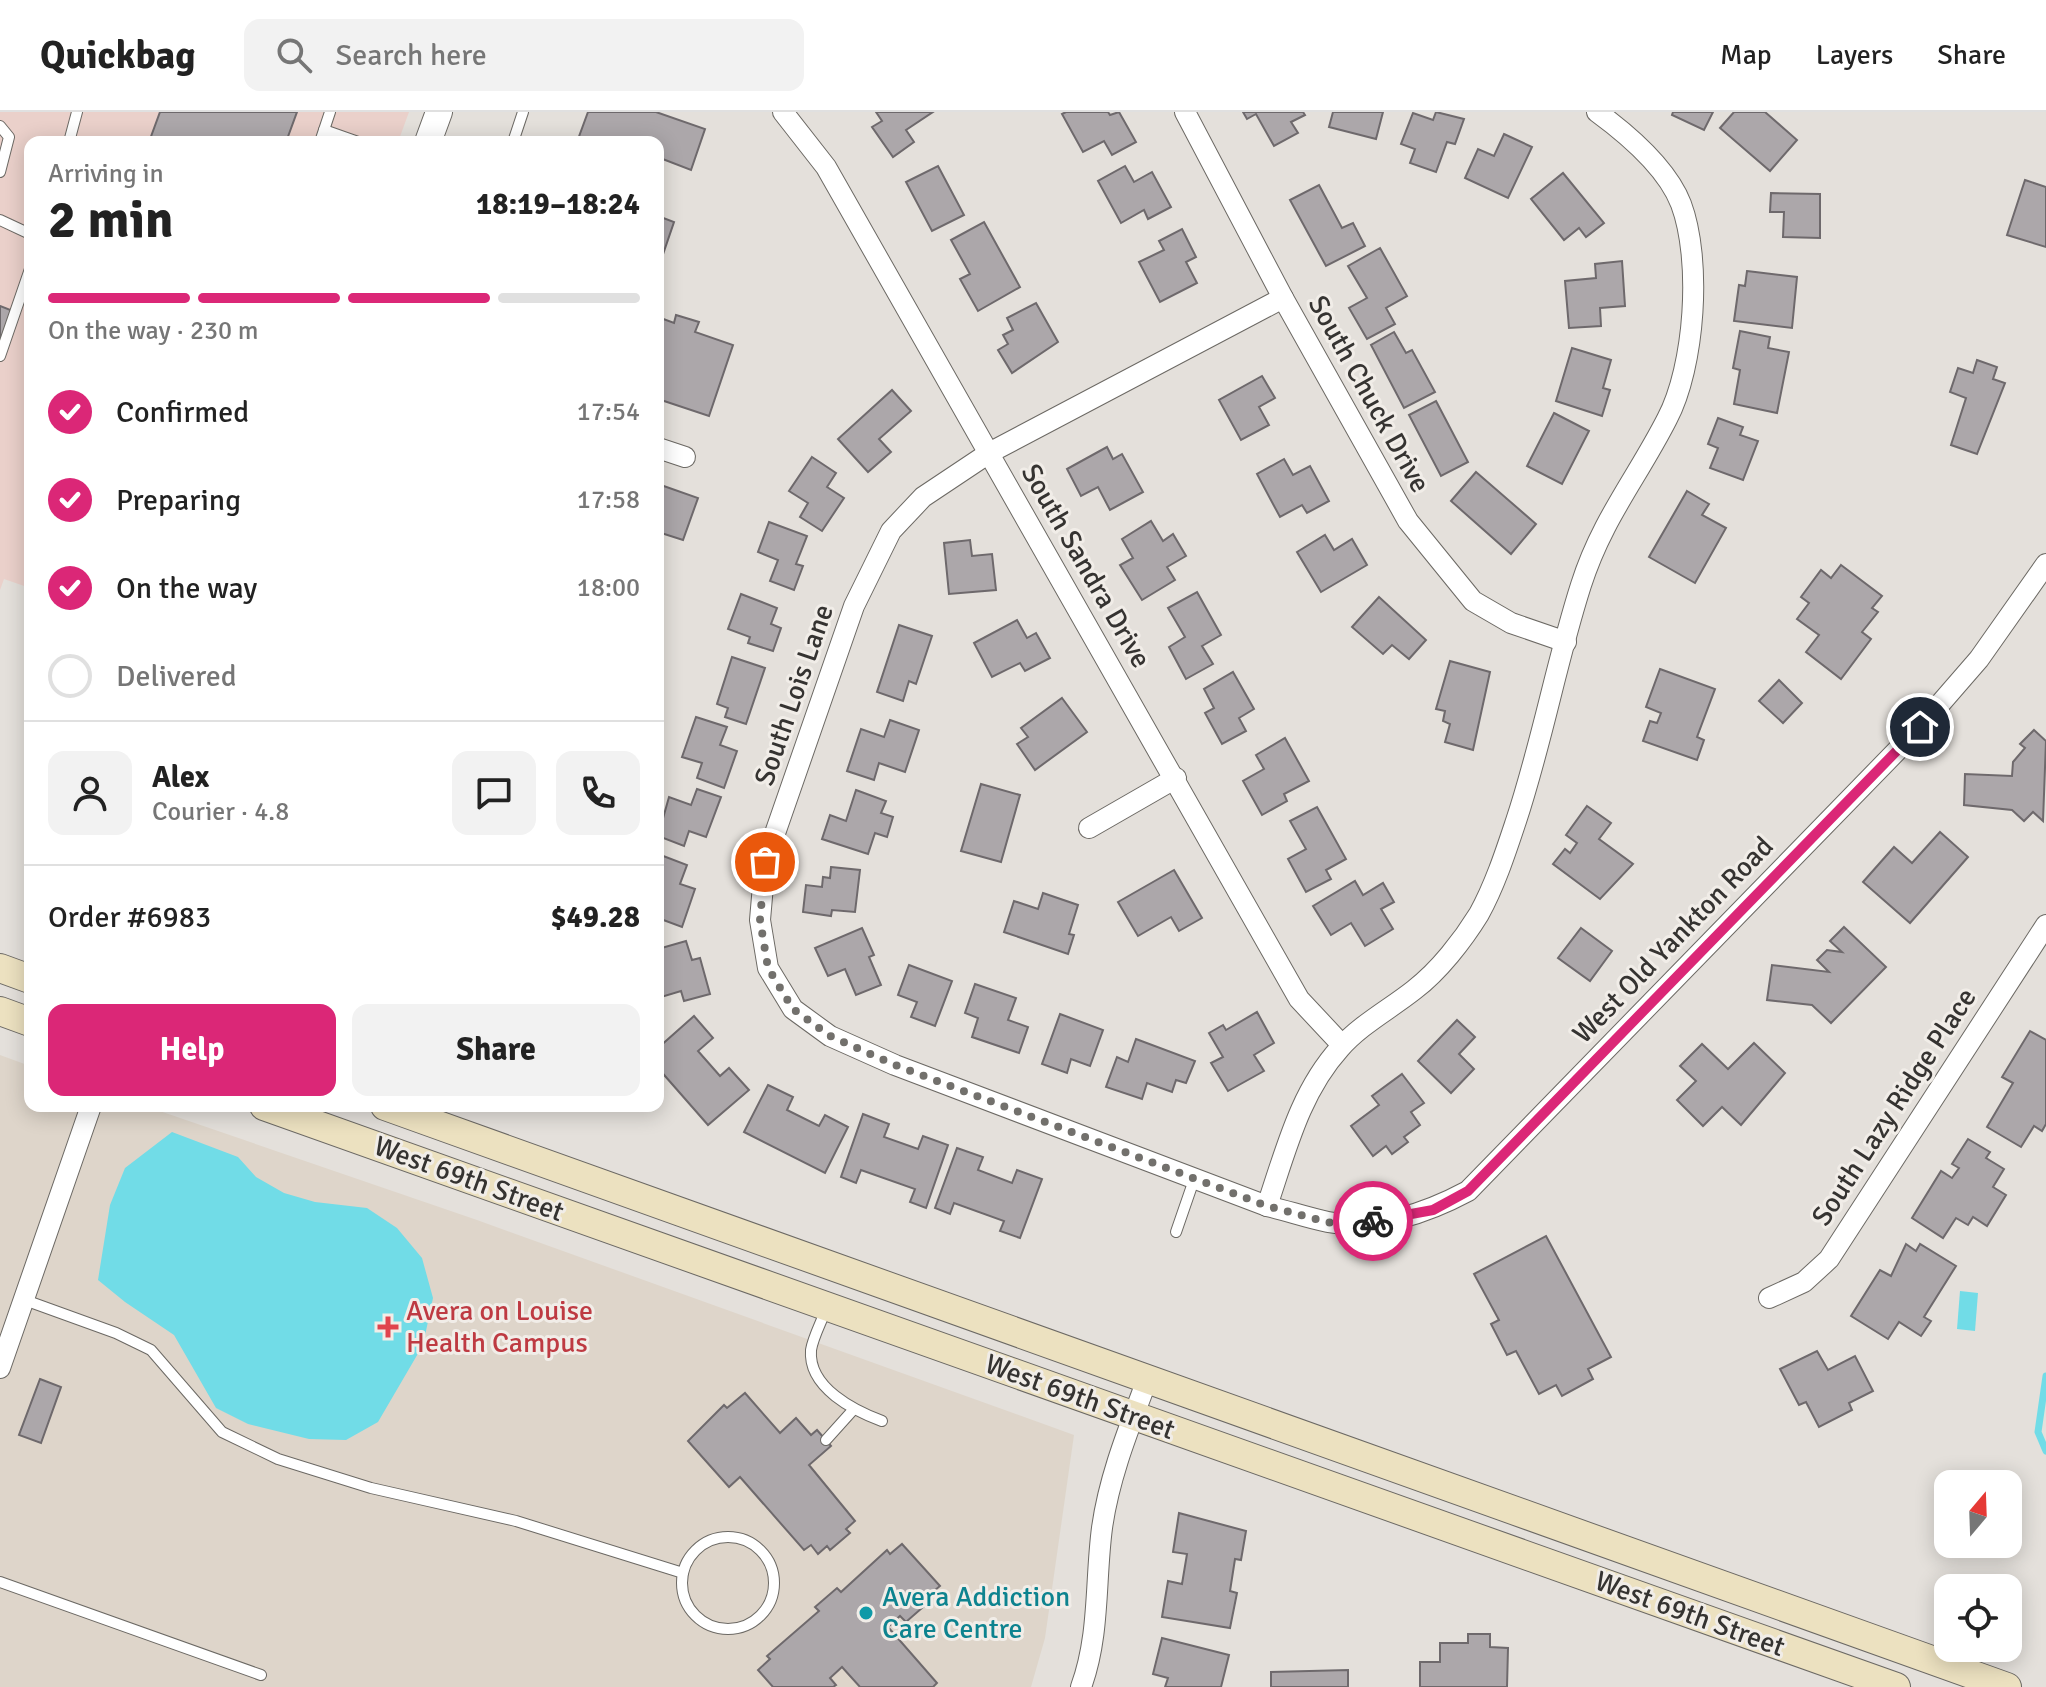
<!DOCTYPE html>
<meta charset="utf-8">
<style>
body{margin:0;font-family:Signika,sans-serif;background:#f2f2f2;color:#222;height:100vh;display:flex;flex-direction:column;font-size:30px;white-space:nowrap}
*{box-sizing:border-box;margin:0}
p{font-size:26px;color:#767676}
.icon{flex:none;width:44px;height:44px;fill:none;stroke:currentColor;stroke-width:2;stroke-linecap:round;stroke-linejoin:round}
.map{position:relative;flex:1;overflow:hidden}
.panel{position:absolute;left:24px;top:24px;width:640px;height:976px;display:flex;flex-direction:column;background:#fff;border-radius:16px;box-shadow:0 4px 20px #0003}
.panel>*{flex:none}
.needle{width:52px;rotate:19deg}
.buttons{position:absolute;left:1934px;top:1358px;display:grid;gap:16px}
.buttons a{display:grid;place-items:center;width:88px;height:88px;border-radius:16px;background:#fff;box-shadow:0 4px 20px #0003;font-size:40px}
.pin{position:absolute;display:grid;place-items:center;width:68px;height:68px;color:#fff;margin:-34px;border:4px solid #fff;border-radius:50%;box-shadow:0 2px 8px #0007}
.courier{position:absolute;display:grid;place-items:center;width:80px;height:80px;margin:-40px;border:6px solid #db2777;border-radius:50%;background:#fff;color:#222;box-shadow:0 2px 10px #0007}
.summary em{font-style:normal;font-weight:800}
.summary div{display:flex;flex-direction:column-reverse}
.summary{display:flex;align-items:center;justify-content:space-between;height:136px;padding:0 24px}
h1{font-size:52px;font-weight:800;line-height:60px}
.bar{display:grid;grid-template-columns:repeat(4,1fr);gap:12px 8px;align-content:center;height:96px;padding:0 24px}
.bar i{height:10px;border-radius:6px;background:#e0e0e0}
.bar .on{background:#db2777}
.bar p{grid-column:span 4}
.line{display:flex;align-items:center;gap:20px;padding:0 24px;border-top:2px solid #e0e0e0}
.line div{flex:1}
.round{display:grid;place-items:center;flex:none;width:84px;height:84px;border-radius:16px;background:#f2f2f2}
ol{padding:0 24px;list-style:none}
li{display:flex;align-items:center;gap:24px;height:88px}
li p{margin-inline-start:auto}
li .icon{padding:8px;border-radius:50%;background:#db2777;color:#fff;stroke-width:4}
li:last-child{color:#767676}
li i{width:44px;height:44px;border:4px solid #e0e0e0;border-radius:50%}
.cta{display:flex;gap:16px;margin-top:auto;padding:16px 24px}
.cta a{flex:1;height:92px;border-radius:16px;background:#db2777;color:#fff;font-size:32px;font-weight:800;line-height:92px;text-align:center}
.cta a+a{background:#f2f2f2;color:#222}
header{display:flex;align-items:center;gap:48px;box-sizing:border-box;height:112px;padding:0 40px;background:#fff;border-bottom:2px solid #e0e0e0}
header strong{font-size:38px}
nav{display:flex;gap:44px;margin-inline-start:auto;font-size:28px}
.search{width:560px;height:72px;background:#f2f2f2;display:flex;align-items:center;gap:20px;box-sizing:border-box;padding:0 28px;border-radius:16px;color:#767676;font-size:30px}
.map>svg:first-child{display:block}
.commercial{fill:#ead0ca}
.built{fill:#ded5ca}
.water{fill:#71dce7}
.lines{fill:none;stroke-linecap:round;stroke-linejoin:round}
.stream{stroke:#71dce7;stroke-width:7}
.building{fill:#aca7aa;stroke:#6e696c;stroke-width:2}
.service-casing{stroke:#6c6964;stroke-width:12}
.minor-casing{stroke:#6c6964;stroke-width:22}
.tertiary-casing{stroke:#6c6964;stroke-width:28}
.secondary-casing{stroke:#6c6964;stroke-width:30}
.service{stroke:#fff;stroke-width:10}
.minor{stroke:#fff;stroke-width:20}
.tertiary{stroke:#fff;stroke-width:26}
.secondary{stroke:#ece1c0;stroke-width:28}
.done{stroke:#72706c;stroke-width:8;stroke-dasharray:0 14.4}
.route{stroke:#db2777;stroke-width:10}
.health-dot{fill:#e0444e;stroke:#f1ede8;stroke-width:3}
.culture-dot{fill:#0f9aa8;stroke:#f1ede8;stroke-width:3}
.labels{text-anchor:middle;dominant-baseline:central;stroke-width:6;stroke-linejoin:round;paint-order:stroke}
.street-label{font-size:28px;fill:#353331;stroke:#f1ede8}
.health-label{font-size:28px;fill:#be3a42;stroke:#f1ede8;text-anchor:start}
.culture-label{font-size:28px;fill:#0d838f;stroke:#f1ede8;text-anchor:start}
</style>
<header>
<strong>Quickbag</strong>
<div class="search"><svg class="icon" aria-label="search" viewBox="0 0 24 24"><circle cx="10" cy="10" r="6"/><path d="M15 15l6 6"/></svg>Search here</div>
<nav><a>Map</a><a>Layers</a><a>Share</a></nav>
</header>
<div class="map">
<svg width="2046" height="1575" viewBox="0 0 2046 1575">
<rect width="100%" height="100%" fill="#e4e0db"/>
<!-- commercial -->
<path class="commercial" d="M0,0H409L398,30H30V476L4,467L0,478Z"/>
<!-- built -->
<path class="built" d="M0,943L30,954V994H145L477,1108L1074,1323L1045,1526L1031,1575H0Z"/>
<!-- water -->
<g class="water">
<path d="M172,1020L238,1045L256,1065L284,1081L315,1090L367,1096L397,1116L422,1146L433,1186L423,1233L378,1310L346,1328L309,1327L248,1312L216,1296L174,1223L125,1190L98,1168L110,1093L125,1056Z"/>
<path d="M1960,1179L1978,1181L1975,1219L1957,1217Z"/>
</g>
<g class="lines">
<!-- stream -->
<path class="stream" d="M2046,1264L2038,1320L2046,1339"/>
</g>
<!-- building -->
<g class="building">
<path d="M160,0H297L286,30H149Z"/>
<path d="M588,0H656L705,17L691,58L660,46L658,30H577Z"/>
<path d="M876,0H933L906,18L914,30L893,45L872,15L882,9Z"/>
<path d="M1066,0H1108L1110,3L1119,0L1136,30L1112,43L1104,29L1083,40L1062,2Z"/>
<path d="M1243,0H1303L1305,3L1291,10L1298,21L1274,34L1256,2L1247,7Z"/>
<path d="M1333,0H1383L1376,27L1329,15Z"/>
<path d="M1436,0L1464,7L1455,32L1447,30L1436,60L1410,51L1415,37L1401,32L1413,1L1433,8Z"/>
<path d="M1673,0H1713L1704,18L1672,3Z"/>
<path d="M1734,0H1765L1797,28L1770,59L1720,16Z"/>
<path d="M1504,22L1532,35L1508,86L1465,66L1478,37L1494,44Z"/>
<path d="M938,54L964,103L932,119L906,70Z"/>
<path d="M1125,54L1134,70L1152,60L1171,95L1148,107L1144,98L1121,111L1098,69Z"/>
<path d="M1563,61L1604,111L1586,125L1579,116L1564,128L1531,87Z"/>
<path d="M2025,68L2046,75V135L2007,123Z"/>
<path d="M1319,73L1342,116L1353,111L1365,134L1326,154L1290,88Z"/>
<path d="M1771,81L1820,82V126L1783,125L1784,100H1770Z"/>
<path d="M658,104L674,110L659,154H658Z"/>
<path d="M984,110L1020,175L978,199L960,167L970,162L951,128Z"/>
<path d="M1182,117L1196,145L1186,150L1197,171L1160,190L1139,150L1164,138L1159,129Z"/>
<path d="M1380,136L1407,184L1386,196L1395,212L1367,227L1349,196L1367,186L1348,154Z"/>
<path d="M1622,149L1625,194L1600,196L1601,214L1569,216L1565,169L1596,166L1595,152Z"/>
<path d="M1747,159L1797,165L1792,216L1734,209L1739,173L1745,174Z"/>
<path d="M1036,191L1058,230L1012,261L998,238L1008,232L1003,223L1013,218L1007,206Z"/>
<path d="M0,194L13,199L0,235Z"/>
<path d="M676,203L699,210L695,220L733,233L709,304L658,287V205L674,211Z"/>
<path d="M1740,219L1770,225L1768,236L1789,240L1777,301L1734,292L1740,258L1733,256Z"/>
<path d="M1394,220L1406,241L1412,238L1435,280L1404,296L1371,233Z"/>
<path d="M1572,236L1611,248L1603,276L1610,278L1602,304L1556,289Z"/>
<path d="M1977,248L1997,255L1993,267L2005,271L1977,342L1951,333L1966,286L1950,280L1958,256L1973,261Z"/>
<path d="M1262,264L1275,286L1259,295L1269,313L1241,328L1219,288Z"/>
<path d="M892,278L911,299L879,327L891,340L868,360L838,327Z"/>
<path d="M1436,289L1468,350L1441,364L1409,303Z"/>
<path d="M1554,301L1589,319L1562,372L1527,354Z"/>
<path d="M1718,306L1743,315L1740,323L1758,329L1743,368L1710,356L1718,336L1708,332Z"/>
<path d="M1107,335L1113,347L1122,342L1143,380L1110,398L1098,375L1081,384L1067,357Z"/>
<path d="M812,345L836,361L827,375L844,386L822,419L800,405L808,391L789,379Z"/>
<path d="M1284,347L1293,363L1310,354L1329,389L1307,401L1302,393L1280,405L1257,362Z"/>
<path d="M1476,360L1536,412L1511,442L1451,389Z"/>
<path d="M658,372L698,386L683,428L658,420Z"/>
<path d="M1687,379L1709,392L1702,403L1726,416L1695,471L1649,445Z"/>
<path d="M1151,409L1163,429L1173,422L1186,444L1167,455L1175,468L1142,488L1120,453L1133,446L1122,427Z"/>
<path d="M769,410L807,424L796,452L803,454L794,478L770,469L778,448L758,440Z"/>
<path d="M1325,423L1334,438L1352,427L1367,453L1321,480L1297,440Z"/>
<path d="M970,428L972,444L992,442L996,478L949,482L944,431Z"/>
<path d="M1841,453L1882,484L1872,496L1878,500L1862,520L1871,527L1841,567L1806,540L1819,523L1797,507L1809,491L1801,485L1821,458L1831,466Z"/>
<path d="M1197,480L1221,523L1202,534L1213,552L1186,567L1169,535L1185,525L1168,496Z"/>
<path d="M741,482L777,496L771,512L781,516L773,539L748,531L750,525L728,517Z"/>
<path d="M1379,485L1426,528L1409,547L1392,533L1383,542L1352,515Z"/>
<path d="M1017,508L1027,526L1036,521L1050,546L1025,559L1020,551L992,565L974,531Z"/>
<path d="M899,513L932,524L916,572L909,569L903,589L877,580Z"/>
<path d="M732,545L765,556L746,612L725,605L728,596L717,592Z"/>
<path d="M1450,549L1490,560L1473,638L1445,630L1450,612L1443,609L1445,599L1436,597Z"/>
<path d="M1660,557L1715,577L1697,625L1704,628L1697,648L1643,629L1650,609L1657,611L1661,601L1646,595Z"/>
<path d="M1233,560L1254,597L1239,606L1246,619L1222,632L1205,601L1214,596L1204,577Z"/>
<path d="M1779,568L1802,591L1783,611L1759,589Z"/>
<path d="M1062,586L1087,620L1035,658L1017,632L1028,625L1021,616Z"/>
<path d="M696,605L727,615L720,633L737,639L724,676L697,666L702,651L682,645Z"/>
<path d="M890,608L919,618L905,660L879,651L874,668L847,659L861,617L884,625Z"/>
<path d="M2034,618L2046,629L2043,709L2033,700L2024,709L2012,698L1964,693L1965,662L2012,664L2013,650L2025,636L2020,632Z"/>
<path d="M1285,626L1309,669L1284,682L1287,689L1262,703L1243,669L1264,657L1256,643Z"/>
<path d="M981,672L1020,683L1001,750L961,739Z"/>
<path d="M697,677L721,685L706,725L689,719L684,734L658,724L669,685L691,693Z"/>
<path d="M856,678L886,689L881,701L893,705L887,725L875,721L868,742L822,727L830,703L846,709Z"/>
<path d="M1587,694L1611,711L1599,727L1633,752L1600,787L1553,752L1565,737L1570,741L1577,731L1566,723Z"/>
<path d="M1317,695L1346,747L1326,758L1331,767L1306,780L1288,747L1306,737L1290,709Z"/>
<path d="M1940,720L1968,745L1910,811L1863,770L1894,735L1912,751Z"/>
<path d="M658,742L687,753L680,772L695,777L682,815L658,806Z"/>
<path d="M831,755L860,758L855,800L832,798L831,804L803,800L806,773L822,775L823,765L830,766Z"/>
<path d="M1174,758L1202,806L1179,819L1171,805L1138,824L1118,790Z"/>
<path d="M1355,769L1363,783L1383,771L1394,790L1381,797L1393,817L1365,834L1351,811L1331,823L1313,794Z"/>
<path d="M1043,781L1078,793L1069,822L1074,823L1068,842L1004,820L1014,789L1038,797Z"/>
<path d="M1844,815L1886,855L1831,911L1812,893L1767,888L1772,853L1829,860L1817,848L1827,838L1842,840L1830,829Z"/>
<path d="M862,816L874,843L869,845L881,873L856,883L845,857L828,864L815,836Z"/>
<path d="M1581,816L1612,839L1590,869L1558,846Z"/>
<path d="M686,829L692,848L700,846L710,882L684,889L681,879L658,886V837Z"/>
<path d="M909,853L952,869L935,914L911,905L917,890L898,883Z"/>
<path d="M975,872L1016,886L1008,908L1028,915L1019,941L972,925L978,906L965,901Z"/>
<path d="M1257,900L1274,931L1254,943L1264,959L1228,979L1211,951L1223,945L1209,921L1223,913L1226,918Z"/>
<path d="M1060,902L1103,918L1090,954L1071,947L1067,961L1042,952Z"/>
<path d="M694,904L713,926L698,939L720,964L729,956L749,978L708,1013L658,956V936Z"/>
<path d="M1457,908L1475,925L1459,942L1474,957L1451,981L1418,949Z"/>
<path d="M2030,919L2046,928V1012L2042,1019L2034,1014L2021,1035L1987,1015L2013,971L2002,965Z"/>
<path d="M1136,927L1195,949L1186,971L1176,968L1172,980L1147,971L1142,987L1106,975L1117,945L1128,950Z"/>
<path d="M1754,931L1785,961L1741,1013L1722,995L1703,1014L1677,988L1696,969L1680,954L1702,932L1728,957Z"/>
<path d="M1402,962L1424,991L1411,1000L1420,1013L1404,1025L1408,1030L1392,1042L1386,1034L1373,1044L1351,1014L1379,993L1372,984Z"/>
<path d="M768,973L793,985L787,998L819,1014L825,1003L848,1015L825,1061L744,1020Z"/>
<path d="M863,1002L889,1012L884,1025L918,1037L923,1024L948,1033L926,1096L910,1090L915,1077L861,1058L856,1071L841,1065Z"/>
<path d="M1968,1027L1990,1040L1986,1046L2004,1057L1993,1075L2006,1083L1987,1114L1973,1105L1968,1113L1956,1106L1943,1126L1912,1106L1941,1059L1952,1066L1959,1056L1952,1052Z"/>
<path d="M957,1036L983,1045L978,1058L1012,1071L1017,1058L1042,1067L1020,1126L1000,1119L1004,1109L954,1091L950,1102L935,1096Z"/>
<path d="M1546,1124L1611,1245L1588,1257L1593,1267L1562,1284L1556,1273L1539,1282L1516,1239L1507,1243L1491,1212L1499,1208L1474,1162Z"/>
<path d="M1906,1132L1916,1139L1920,1132L1956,1154L1924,1205L1931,1209L1921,1224L1899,1210L1888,1227L1851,1204L1880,1158L1891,1164Z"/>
<path d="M1817,1239L1828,1258L1855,1244L1873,1279L1849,1291L1852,1298L1819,1315L1806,1290L1799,1293L1780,1257Z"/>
<path d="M40,1267L61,1275L41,1331L19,1323Z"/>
<path d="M745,1281L780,1321L796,1306L811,1323L817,1318L831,1334L809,1353L855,1409L846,1417L850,1421L830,1438L827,1434L818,1442L811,1433L804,1438L740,1365L729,1375L688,1329L724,1293L727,1296Z"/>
<path d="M1179,1401L1246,1419L1241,1448L1235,1447L1230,1479L1237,1481L1230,1516L1162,1505L1168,1469L1182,1472L1187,1442L1173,1440Z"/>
<path d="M902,1432L940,1474L928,1484L931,1488L906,1510L900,1504L888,1515L937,1571L933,1575H860L842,1555L830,1566L836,1573L833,1575H773L758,1558L770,1547L767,1544L819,1499L815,1495L837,1476L841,1480L887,1438L890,1442Z"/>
<path d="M1468,1522H1490V1535L1508,1536L1507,1575H1420V1550H1440V1531H1468Z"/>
<path d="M1162,1526L1229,1543L1221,1575H1165L1168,1566L1153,1562Z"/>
<path d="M1348,1558V1575H1271V1560Z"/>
</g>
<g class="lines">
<defs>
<g id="service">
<path d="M0,14L9,25L0,60"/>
<path d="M324,18L358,30"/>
<path d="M69,30L77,0"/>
<path d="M320,30L330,0"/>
<path d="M513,30L523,0"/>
<path d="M0,108L30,122"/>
<path d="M0,244L30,157"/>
<path d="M1176,1120L1195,1065"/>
<path d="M22,1187L116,1221L151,1238L222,1320L278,1347L371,1376L516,1409L683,1461"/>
<path d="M826,1197C822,1209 813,1225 811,1238C808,1276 855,1299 882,1309"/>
<path d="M826,1328L853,1298"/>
<circle cx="728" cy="1471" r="46"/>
<path d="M0,1470L261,1563"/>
</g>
<g id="minor">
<path d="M783,0L826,55L1299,887L1342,933"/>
<path d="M1185,0L1283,186L1408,409L1473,489L1511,511L1566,530"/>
<path d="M1283,186L989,341L923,385L891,419L854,494L765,750L760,808L768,856L793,897L830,924L895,953L1267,1094C1288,1099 1308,1106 1328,1110C1375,1119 1427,1101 1468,1079L1920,615L1979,547L2046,452"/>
<path d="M658,336L685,345"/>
<path d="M1089,716L1176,666"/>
<path d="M1267,1094C1286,1038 1300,980 1340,936C1360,913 1390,897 1414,878C1439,859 1463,828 1479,802C1495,773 1506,739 1516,709C1542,631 1556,551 1581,473C1602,407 1637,366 1667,307C1695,254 1702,148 1681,92C1667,56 1627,22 1597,0"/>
<path d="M1769,1186L1804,1170L1829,1147L2046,813"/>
<path d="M0,1256L91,994"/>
<path d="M1081,1575C1100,1523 1095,1469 1102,1416C1109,1365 1129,1316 1147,1268"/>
</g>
<path id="tertiary" d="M428,30L439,0"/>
<g id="secondary">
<path d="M0,856L30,867"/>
<path d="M0,899L30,910"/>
<path d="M264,994L1896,1575"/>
<path d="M385,994L2007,1575"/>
</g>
</defs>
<!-- service casing -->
<use href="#service" class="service-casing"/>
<!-- minor casing -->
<use href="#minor" class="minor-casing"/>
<!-- tertiary casing -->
<use href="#tertiary" class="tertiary-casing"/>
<!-- secondary casing -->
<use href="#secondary" class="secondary-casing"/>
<!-- service -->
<use href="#service" class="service"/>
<!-- minor -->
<use href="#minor" class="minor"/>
<!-- tertiary -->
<use href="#tertiary" class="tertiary"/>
<!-- secondary -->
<use href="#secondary" class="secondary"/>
</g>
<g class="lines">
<!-- done -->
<path class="done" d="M765,750L760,808L768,856L793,897L830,924L895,953L1267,1094L1331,1111L1373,1109"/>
<!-- route -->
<path class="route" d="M1373,1109L1433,1098L1468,1079L1920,615"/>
</g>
<!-- markers -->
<path class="health-dot" d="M384 1203h8v8h8v8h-8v8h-8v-8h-8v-8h8z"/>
<circle class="culture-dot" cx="866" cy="1501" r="8"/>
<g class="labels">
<!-- street labels -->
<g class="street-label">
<text transform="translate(1369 282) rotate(61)">South Chuck Drive</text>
<text transform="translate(1086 454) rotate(60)">South Sandra Drive</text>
<text transform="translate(794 583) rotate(-71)">South Lois Lane</text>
<text transform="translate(1673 828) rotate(-46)">West Old Yankton Road</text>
<text transform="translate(1894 995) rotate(-57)">South Lazy Ridge Place</text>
<text transform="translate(469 1067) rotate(20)">West 69th Street</text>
<text transform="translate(1080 1285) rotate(20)">West 69th Street</text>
<text transform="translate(1690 1502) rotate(20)">West 69th Street</text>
</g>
<!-- health labels -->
<g class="health-label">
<text x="406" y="1199">Avera on Louise<tspan x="406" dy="32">Health Campus</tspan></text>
</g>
<!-- culture labels -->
<g class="culture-label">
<text x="882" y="1485">Avera Addiction<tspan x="882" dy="32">Care Centre</tspan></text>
</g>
</g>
</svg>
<div class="buttons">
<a><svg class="needle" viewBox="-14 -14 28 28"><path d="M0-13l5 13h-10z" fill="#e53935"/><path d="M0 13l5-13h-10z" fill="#767676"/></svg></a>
<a><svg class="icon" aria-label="locate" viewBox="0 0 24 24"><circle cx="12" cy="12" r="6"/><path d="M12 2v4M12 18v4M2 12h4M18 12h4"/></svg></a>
</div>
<div class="pin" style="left:765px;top:750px;background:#ea580c"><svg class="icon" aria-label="bag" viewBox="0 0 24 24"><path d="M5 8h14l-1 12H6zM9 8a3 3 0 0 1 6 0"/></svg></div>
<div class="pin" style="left:1920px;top:615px;background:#1f2937"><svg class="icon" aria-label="home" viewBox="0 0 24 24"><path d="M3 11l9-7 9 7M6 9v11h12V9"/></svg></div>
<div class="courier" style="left:1373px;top:1109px"><svg class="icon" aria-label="bike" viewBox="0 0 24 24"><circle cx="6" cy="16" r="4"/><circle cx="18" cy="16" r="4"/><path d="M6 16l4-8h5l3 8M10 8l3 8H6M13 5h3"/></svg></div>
<section class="panel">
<div class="summary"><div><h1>2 min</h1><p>Arriving in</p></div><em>18:19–18:24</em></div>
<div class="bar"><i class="on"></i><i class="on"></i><i class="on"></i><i></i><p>On the way · 230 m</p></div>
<ol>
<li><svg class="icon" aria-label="check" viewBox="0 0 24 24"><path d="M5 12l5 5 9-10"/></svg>Confirmed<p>17:54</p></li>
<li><svg class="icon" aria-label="check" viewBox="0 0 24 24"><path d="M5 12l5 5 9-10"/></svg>Preparing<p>17:58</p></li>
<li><svg class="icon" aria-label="check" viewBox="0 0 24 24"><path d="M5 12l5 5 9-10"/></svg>On the way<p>18:00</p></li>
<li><i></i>Delivered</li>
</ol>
<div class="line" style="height:144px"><a class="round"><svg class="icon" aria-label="person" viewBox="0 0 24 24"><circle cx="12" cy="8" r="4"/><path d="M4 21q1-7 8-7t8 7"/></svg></a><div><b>Alex</b><p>Courier · 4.8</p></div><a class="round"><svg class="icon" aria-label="chat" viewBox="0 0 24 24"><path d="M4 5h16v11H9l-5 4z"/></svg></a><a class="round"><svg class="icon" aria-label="phone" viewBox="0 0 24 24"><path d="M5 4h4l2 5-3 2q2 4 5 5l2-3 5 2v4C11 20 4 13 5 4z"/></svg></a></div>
<div class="line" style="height:104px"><div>Order #6983</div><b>$49.28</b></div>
<div class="cta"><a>Help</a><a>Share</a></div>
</section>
</div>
